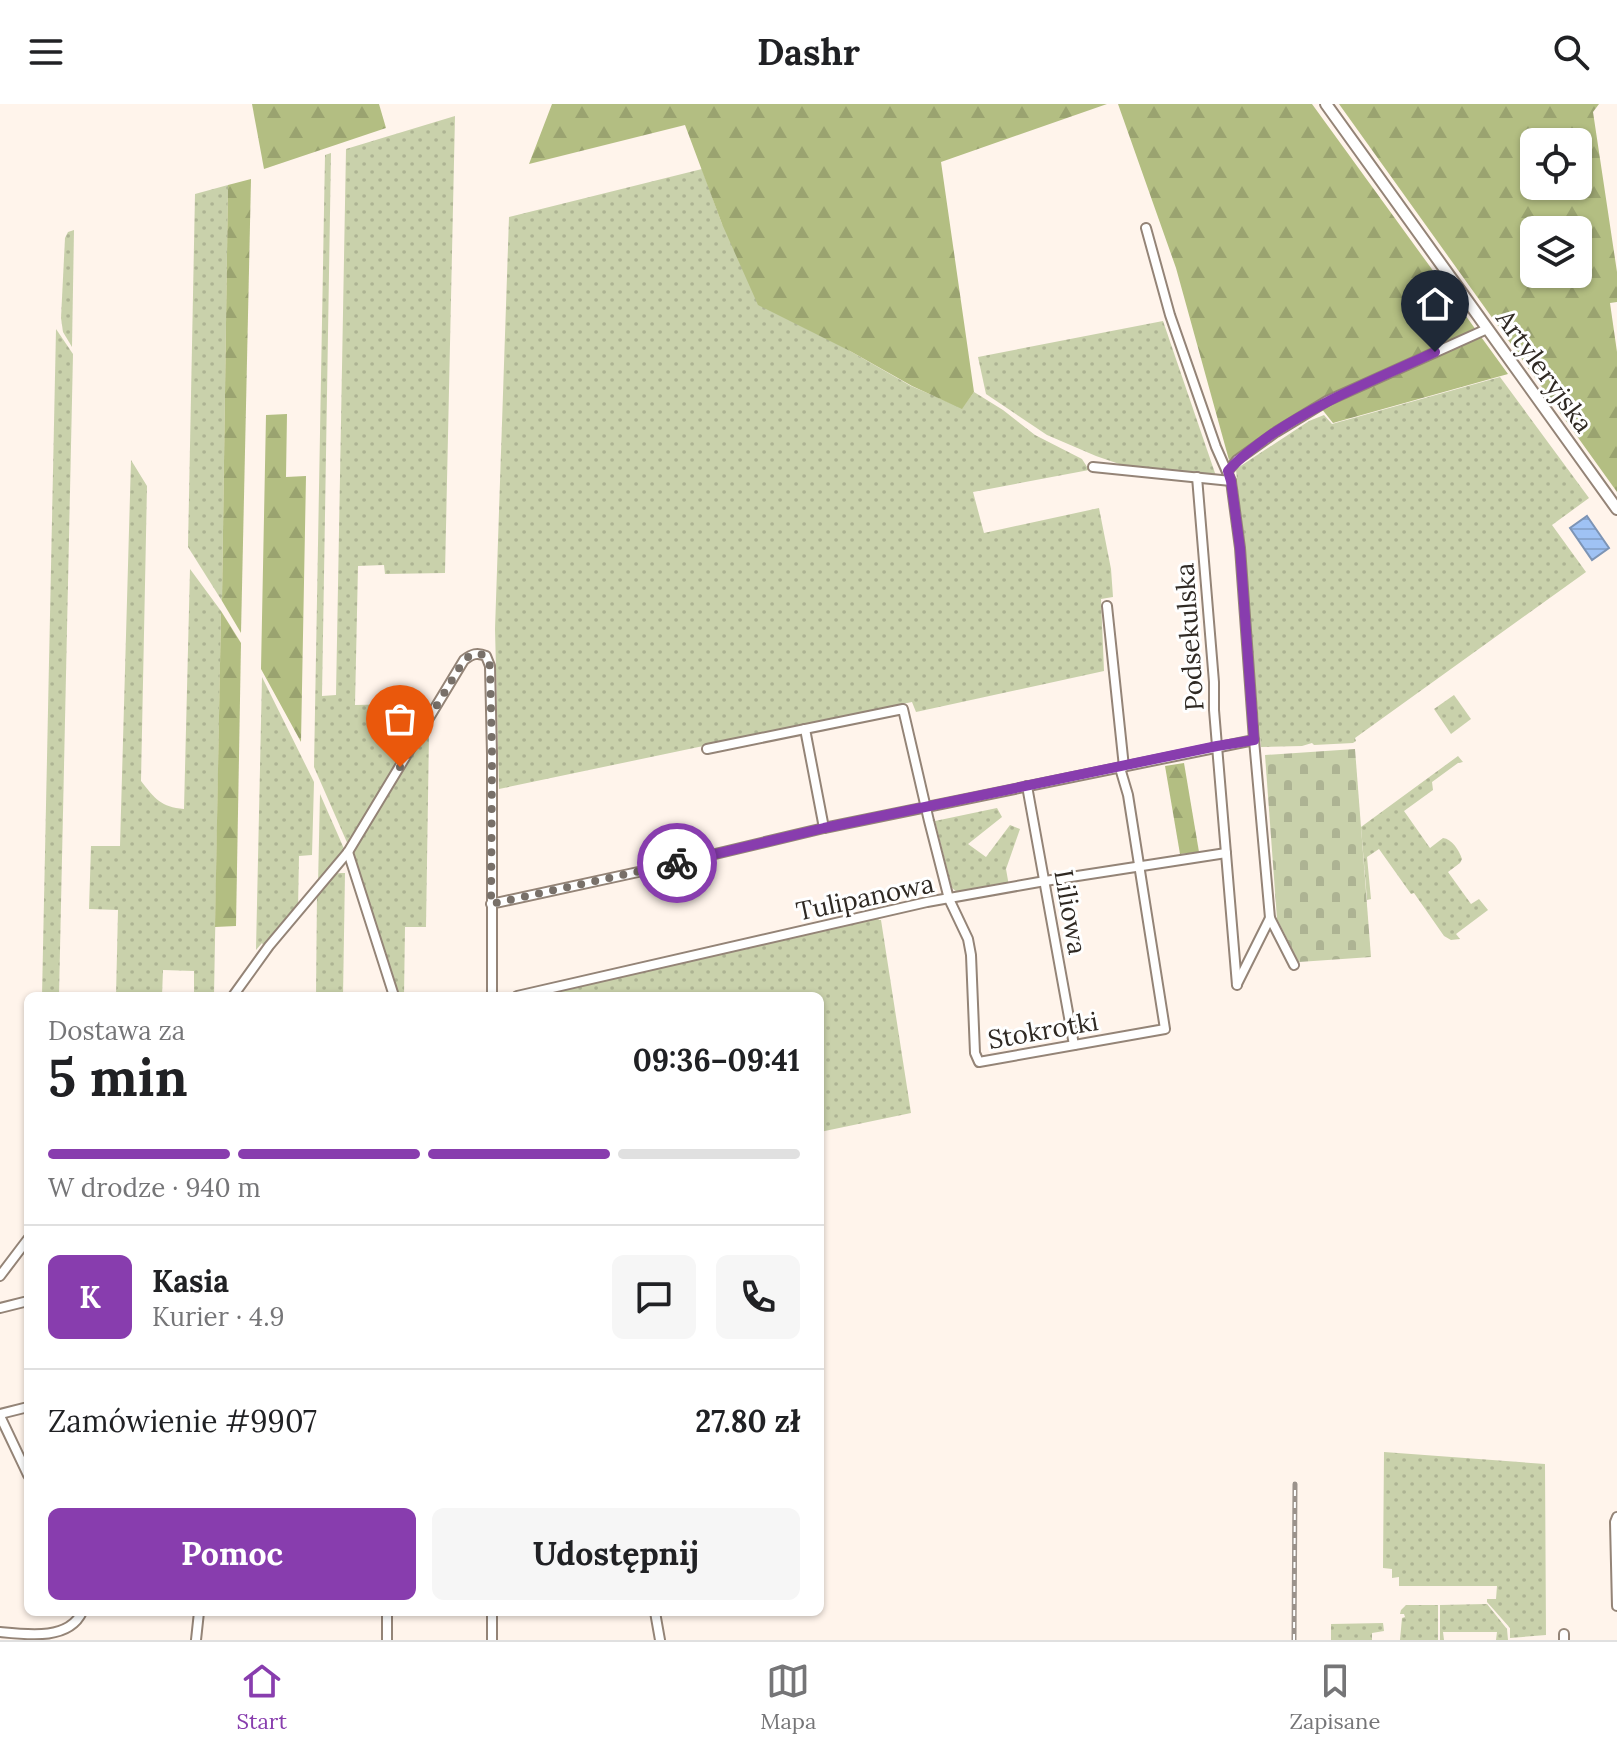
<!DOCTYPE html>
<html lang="pl">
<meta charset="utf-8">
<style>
body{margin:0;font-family:Lora,serif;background:#f6f6f6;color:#202124;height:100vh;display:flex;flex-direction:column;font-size:30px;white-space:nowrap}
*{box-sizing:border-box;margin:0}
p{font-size:26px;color:#757577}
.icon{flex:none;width:44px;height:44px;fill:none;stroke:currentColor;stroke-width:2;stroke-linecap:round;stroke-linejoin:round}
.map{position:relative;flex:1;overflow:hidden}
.details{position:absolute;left:24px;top:888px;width:800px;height:624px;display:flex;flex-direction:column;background:#fff;border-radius:12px;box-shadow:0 2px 6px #0004}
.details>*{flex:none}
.fabs{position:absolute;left:1520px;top:24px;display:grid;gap:16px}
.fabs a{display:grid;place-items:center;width:72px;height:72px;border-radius:12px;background:#fff;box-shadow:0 2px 6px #0004;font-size:40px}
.pin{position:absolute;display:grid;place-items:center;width:68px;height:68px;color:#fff;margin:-82px -34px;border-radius:50% 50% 50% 0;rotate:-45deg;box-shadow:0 0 8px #0007}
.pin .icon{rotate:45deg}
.courier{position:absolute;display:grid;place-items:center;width:80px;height:80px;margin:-40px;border:6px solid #883dae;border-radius:50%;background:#fff;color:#222;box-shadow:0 2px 10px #0007}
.overview em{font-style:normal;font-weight:700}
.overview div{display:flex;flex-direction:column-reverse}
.overview{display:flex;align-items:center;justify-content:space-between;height:136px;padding:0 24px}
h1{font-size:52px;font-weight:700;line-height:60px}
.bar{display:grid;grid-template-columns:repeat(4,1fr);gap:12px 8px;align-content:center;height:96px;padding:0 24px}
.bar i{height:10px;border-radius:6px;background:#e0e0e0}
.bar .on{background:#883dae}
.bar p{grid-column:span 4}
.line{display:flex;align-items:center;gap:20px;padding:0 24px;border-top:2px solid #e0e0e0}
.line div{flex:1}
.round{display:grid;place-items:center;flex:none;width:84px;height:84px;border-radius:12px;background:#f6f6f6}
.primary-button{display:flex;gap:16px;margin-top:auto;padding:16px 24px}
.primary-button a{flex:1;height:92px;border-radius:12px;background:#883dae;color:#fff;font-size:32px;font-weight:700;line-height:92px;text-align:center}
.primary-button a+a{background:#f6f6f6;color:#202124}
header{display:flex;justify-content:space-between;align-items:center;height:104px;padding:0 24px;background:#fff;font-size:36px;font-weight:700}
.tabs{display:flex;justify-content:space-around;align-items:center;height:112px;border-top:2px solid #e0e0e0;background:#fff;font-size:22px;color:#757577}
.tabs a{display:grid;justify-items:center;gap:4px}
.tabs .on{color:#883dae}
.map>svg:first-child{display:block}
.grass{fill:url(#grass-dots)}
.forest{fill:url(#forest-firs);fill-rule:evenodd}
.cemetery{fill:url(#cemetery-stones)}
.water{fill:url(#water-rules);stroke:#7d94b5;stroke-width:2}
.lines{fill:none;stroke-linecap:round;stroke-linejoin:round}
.minor-casing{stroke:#948477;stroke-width:12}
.tertiary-casing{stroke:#948477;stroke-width:14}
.minor{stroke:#fff;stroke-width:8}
.tertiary{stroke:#fff;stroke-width:10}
.rail-casing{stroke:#9b928b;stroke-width:5}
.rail{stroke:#fff;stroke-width:2;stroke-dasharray:6;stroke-linecap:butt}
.done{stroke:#787069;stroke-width:8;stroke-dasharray:0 14.4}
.route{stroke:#883dae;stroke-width:10}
.labels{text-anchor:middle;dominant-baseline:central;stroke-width:6;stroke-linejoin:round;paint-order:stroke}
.street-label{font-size:26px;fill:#2f2923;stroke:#fff}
</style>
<header><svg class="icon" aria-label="menu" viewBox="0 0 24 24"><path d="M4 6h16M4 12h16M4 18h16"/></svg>Dashr<svg class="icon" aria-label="search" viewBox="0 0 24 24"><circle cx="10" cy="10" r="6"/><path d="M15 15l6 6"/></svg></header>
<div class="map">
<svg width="1617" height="1536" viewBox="0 0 1617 1536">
<defs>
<pattern id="grass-dots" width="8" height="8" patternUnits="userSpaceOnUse" patternTransform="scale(2)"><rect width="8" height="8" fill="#c9d1ab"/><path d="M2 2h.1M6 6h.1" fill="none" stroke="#adb393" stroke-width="1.8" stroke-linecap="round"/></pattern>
<pattern id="forest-firs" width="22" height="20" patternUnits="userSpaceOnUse" patternTransform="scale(2)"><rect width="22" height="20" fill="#b3be82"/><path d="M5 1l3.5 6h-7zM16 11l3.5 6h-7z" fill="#9aa370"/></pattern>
<pattern id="cemetery-stones" width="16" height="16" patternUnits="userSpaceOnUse" patternTransform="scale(2)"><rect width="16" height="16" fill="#c9d1ab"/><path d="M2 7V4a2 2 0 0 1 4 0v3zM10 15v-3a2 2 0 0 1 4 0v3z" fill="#adb393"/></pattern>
<pattern id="water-rules" width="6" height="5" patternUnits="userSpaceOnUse" patternTransform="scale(2)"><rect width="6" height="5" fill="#9fc2f4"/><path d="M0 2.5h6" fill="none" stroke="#89a7d1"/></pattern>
</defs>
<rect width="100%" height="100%" fill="#fff4eb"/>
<!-- grass -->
<g class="grass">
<path d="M455,12L445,469L385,470L384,461L358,462L355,601L402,600L401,658L349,743L314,663L325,51L331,49L322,592L336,591L346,45Z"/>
<path d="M702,65L722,120L850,247L911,282L962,304L974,288L1003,306L1035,331L1082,355L1089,366L973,388L984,429L1099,404L1111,465L1113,493L1101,495L1104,567L916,608L912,598L499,685L495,525L509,113Z"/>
<path d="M228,81L222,497L188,443L195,90Z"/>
<path d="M74,126L72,243L63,228L61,214L65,134L68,128Z"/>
<path d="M1163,217L1216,372L1122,361L1096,352L1047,331L986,290L978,253Z"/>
<path d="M56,225L73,250L59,892H42Z"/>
<path d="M1500,273L1589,394L1552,421L1586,468L1355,634L1356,637L1353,639L1314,641L1312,639L1302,642L1261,643L1236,365L1309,317L1324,311L1332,320Z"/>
<path d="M131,356L147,382L141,677C155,695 161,703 184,705L190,465L221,507L214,892H194V867L163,866L162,892H116L118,806L89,805L91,742H120Z"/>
<path d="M262,573L314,678L312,751L299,752L298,805L264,843L262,839L256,846Z"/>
<path d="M1454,591L1471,615L1451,630L1434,605Z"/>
<path d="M429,629L426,823H405L404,892H398L351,749L421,630Z"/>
<path d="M1458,652L1463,658L1458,659L1432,678L1433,686L1404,707L1430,744L1443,734C1452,735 1459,746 1462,755L1460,759L1448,768L1471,800L1479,795L1488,806L1456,830L1460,835L1451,836L1444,832L1414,789L1411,790L1379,745L1367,753L1371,795L1367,796L1361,723Z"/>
<path d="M320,690L345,747L318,781Z"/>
<path d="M997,704L1002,713L968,740L986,753L1010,721L1020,725L1006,765L1009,782L961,789V787L957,788L952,784L935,717Z"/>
<path d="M340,769H345L343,892H316L317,788L333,770Z"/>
<path d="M877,813L879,816H881L911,1009L820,1028V892H525L580,882Z"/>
<path d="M1384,1348L1545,1360L1546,1531L1510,1534V1524L1487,1498V1495H1496L1497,1482H1399V1473L1392,1474V1465L1383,1464Z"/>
<path d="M1487,1500L1507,1525L1508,1536H1496L1497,1528H1443L1444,1536H1440V1501Z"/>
<path d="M1406,1501H1438V1536H1400L1402,1514L1405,1513L1404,1510H1400L1401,1506Z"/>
<path d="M1383,1519L1384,1527L1372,1529V1536H1331V1520Z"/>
</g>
<!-- forest -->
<g class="forest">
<path d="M252,0H379L386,24L264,65Z"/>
<path d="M552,0H1107L941,58L974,288L962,305L912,282L850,247L758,201L722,120L685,21L529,60Z"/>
<path d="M1118,0H1312L1508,270L1333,319L1317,299L1275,323L1229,356L1176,164Z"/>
<path d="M1339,0H1599L1593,8L1617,168V198L1610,199L1617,248V388ZM1534,38H1578V82H1534ZM1534,126H1578V170H1534Z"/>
<path d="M251,75L241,529L222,497L228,81Z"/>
<path d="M287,310L286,373L306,372L301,638L261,565L266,311Z"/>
<path d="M221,507L241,539L236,822L215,823Z"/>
<path d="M1184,659L1199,748L1180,750L1165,662Z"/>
</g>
<!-- cemetery -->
<path class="cemetery" d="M1355,645L1371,853L1299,858L1277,815L1265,651Z"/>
<!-- water -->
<path class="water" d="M1587,412L1609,444L1592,456L1570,424Z"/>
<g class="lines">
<defs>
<g id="minor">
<path d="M1146,124L1170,211L1216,343L1231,377L1240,444L1254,636L1270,814L1294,861"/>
<path d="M1093,363L1231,377"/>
<path d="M1228,367L1237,356L1276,328L1327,297L1487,225"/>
<path d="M1197,373L1214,578V606L1237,881"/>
<path d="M1107,502L1124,663"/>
<path d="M805,625L824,724"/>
<path d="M707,645L903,605L929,717L949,795L968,835L971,851L975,949L979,958L1165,925L1128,691L1120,664"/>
<path d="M1027,682L1074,941"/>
<path d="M348,748L394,892"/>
<path d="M491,800L652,765L824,724L1254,636"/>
<path d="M1237,880L1270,814"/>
<path d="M233,892L269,842L348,748L464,556C472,550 477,548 486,552L490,562L492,650V892"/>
<path d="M517,892L927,798L1045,777L1226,749"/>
<path d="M0,1172L28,1135"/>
<path d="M0,1204L28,1197"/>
<path d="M0,1310L28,1303"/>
<path d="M0,1312L28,1371"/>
<path d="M1617,1413L1615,1418L1617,1502"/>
<path d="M655,1508L660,1536"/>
<path d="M0,1528C29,1531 69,1536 82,1508"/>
<path d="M1564,1530V1536"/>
<path d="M196,1536L199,1508"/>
<path d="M387,1536V1508"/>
<path d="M492,1536V1508"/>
</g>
<path id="tertiary" d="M1326,0L1617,405"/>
</defs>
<!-- minor casing -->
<use href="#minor" class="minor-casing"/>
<!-- tertiary casing -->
<use href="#tertiary" class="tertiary-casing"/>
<!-- minor -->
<use href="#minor" class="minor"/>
<!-- tertiary -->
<use href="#tertiary" class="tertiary"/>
<defs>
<path id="rail" d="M1294,1536L1295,1380"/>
</defs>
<!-- rail casing -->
<use href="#rail" class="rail-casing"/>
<!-- rail -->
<use href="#rail" class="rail"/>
</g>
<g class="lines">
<!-- done -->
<path class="done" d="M400,663L464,556C472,550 477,548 486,552L490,562L492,650L491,800L677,759"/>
<!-- route -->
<path class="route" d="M677,759L824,724L1217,642L1254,636L1240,444L1231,377L1228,367C1239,354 1252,345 1265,335C1317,298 1377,275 1435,248"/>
</g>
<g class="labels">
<!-- street labels -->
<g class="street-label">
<text transform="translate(1545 267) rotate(54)">Artyleryjska</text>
<text transform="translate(1189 533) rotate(-94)">Podsekulska</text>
<text transform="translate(865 793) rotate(-12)">Tulipanowa</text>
<text transform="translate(1071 808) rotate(80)">Liliowa</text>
<text transform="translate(1043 926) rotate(-10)">Stokrotki</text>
</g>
</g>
</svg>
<div class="fabs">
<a><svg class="icon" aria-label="locate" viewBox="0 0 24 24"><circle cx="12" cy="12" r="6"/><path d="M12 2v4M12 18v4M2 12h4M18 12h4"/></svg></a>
<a><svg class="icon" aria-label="layers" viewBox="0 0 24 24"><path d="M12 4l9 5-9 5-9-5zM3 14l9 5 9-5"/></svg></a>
</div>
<div class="pin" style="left:400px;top:663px;background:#ea580c"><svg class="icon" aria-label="bag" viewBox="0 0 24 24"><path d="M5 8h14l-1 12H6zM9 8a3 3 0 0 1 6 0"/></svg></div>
<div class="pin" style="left:1435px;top:248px;background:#1f2937"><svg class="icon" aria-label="home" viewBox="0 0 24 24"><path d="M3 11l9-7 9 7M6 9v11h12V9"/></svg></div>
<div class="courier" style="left:677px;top:759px"><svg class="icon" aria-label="bike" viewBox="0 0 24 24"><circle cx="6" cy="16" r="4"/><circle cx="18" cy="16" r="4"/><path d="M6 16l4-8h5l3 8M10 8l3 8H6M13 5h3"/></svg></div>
<section class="details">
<div class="overview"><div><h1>5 min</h1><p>Dostawa za</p></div><em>09:36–09:41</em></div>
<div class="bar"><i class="on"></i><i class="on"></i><i class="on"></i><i></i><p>W drodze · 940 m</p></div>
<div class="line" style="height:144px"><b class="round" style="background:#883dae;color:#fff">K</b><div><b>Kasia</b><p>Kurier · 4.9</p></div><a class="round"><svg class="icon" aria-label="chat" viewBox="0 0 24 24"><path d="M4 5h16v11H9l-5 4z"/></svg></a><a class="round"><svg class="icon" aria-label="phone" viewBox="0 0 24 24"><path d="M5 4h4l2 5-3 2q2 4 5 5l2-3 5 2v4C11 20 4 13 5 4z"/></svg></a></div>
<div class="line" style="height:104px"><div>Zamówienie #9907</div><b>27.80 zł</b></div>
<div class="primary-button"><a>Pomoc</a><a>Udostępnij</a></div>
</section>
</div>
<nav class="tabs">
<a class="on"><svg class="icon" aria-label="home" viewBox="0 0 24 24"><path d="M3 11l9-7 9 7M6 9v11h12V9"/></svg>Start</a>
<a><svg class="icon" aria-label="map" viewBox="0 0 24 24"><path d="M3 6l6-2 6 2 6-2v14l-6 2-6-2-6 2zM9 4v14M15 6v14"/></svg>Mapa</a>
<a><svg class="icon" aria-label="saved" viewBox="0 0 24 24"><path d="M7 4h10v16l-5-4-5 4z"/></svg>Zapisane</a>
</nav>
